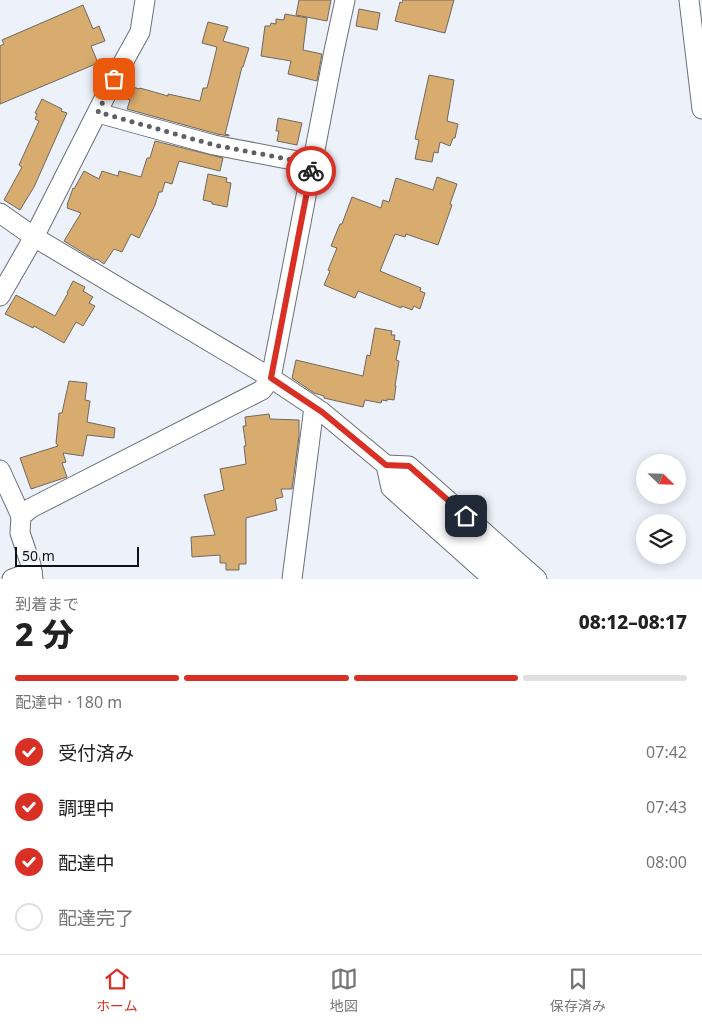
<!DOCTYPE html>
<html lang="ja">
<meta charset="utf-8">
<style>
body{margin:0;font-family:"Noto Sans","Noto Sans JP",sans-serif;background:#f2f2f2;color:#222;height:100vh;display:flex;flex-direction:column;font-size:19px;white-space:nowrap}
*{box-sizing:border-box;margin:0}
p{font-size:16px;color:#767676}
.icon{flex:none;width:28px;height:28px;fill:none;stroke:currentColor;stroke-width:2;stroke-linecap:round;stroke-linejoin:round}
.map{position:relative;height:579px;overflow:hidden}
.details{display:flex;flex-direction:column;background:#fff;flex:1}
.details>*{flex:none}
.needle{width:32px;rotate:113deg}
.controls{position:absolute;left:636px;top:454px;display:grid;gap:10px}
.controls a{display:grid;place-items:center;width:50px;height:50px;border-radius:50%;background:#fff;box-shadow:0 2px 12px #0003;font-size:25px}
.scale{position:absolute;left:15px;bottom:12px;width:124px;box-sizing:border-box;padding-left:5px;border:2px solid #111215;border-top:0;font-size:14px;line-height:18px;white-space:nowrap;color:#111215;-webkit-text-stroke:4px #edf1fa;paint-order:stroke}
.pin{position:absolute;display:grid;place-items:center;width:42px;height:42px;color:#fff;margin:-21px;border-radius:10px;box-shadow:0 2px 8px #0006}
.courier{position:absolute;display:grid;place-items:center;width:50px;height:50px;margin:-25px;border:4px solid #d93025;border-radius:50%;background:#fff;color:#222;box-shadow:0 1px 6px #0007}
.summary em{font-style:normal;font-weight:800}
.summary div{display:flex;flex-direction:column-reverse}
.summary{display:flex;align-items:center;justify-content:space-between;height:85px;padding:0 15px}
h1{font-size:32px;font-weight:800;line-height:38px}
.bar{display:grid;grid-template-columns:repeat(4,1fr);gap:8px 5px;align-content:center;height:60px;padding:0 15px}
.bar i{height:6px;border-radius:4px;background:#e0e0e0}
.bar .on{background:#d93025}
.bar p{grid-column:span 4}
ol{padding:0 15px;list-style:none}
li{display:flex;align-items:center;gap:15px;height:55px}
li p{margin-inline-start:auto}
li .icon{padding:5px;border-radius:50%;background:#d93025;color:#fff;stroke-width:4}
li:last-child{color:#767676}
li i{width:28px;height:28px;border:2px solid #e0e0e0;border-radius:50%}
.tabs{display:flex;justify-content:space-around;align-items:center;height:70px;border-top:1px solid #e0e0e0;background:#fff;font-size:14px;color:#767676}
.tabs a{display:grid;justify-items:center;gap:2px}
.tabs .on{color:#d93025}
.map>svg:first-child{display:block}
.building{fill:#d8ab6e;stroke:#6e6962}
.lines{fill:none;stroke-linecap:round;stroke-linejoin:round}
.minor-casing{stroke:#6b6f76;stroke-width:21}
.minor{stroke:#fff;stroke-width:19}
.done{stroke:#5e6065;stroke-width:5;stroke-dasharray:0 9}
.route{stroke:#d93025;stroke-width:6}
</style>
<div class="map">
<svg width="702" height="579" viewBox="0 0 702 579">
<rect width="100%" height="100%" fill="#edf1fa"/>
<!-- building -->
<g class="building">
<path d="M299,0H331L327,21L296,15Z"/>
<path d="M403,0H454L445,33L395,21L400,2L402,3Z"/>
<path d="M83,5L93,29L99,26L105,41L91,46L98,63L0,104V46L4,44L2,40Z"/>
<path d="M359,9L380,13L377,30L356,26Z"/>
<path d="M285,14L307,18L303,50L322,54L317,81L288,74L291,61L261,56L265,26H270L271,23L276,24V19L284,20Z"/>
<path d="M208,22L228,27L223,41L249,48L243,67H242L225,134L229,135V136L217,134L127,109L130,100L124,98L127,85L139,89L140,88L168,96V94L200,101L203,88H207L217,47L202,43Z"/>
<path d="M429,75L454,80L447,121L458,124L455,138H453L450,146L440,142L438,153L434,152L432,162L415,159L419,140L415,139Z"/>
<path d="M42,99L62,109L61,111L67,113L34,187L20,210L4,200L22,167L19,165L39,121L35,119L37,114L35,113Z"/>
<path d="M278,118L302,123L297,145L277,141L279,131H276Z"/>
<path d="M155,141L223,158L220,171L179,161L172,184L165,182L162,192H159L155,205L139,238L131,234L122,252L114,249L104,264L97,259L95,260L64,241L81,213L67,208L68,205H67L73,188L74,189L84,171L99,179L102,171L118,176L119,171L141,177L147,158H150Z"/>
<path d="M208,174L227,178L226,182L231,183L227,207L212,204V202L203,200Z"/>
<path d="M437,177L457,184L450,204L452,205L438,245L406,234L405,237L395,234L380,271L421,288L420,291L425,293L420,309L414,306L412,310L402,306L401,308L358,291L355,298L324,285L330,271L328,270L337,248L331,246L340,224H342L352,197L381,208L383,200L389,202L396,178L433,190Z"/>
<path d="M73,281L85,287L83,291L93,297L89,303L95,306L83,326L76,322L64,343L34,326L33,328L5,314L16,295L55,316L68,293H67Z"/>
<path d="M375,328L392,331L391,335H395L394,340L400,341L396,360L399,361L395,386H396L394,400L387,399V401L382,400L381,403L365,400L363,407L324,398V396L314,393L292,378L296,360L363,376L367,355L370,356Z"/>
<path d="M69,381L87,383L85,400L90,401L87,422L115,428L114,438L87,435L83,456L63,453L66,462L62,463L67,477L31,489L20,458L58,446L56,443L59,413H62Z"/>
<path d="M269,414L270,419L299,420V436L292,489H281L283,497L275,499L277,510L246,518V564H239V570H226V563H220V555L192,557L191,537L215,535L204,495L224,490L220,469L246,464L244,446H246L243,426H246L245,417Z"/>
</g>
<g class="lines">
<defs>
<g id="minor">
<path d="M689,0L702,109"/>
<path d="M98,113L214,145L313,164"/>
<path d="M0,213L34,237L271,378L322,412L386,465L515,579"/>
<path d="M0,296L34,237L114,79L140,32L145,0"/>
<path d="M386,465L409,466L537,579"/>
<path d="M386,465L391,488L493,579"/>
<path d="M0,470L21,516"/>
<path d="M12,579L32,572"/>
<path d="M33,579L31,565L20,533L21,516L31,508L262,390L271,378L334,51L345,0"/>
<path d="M292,579L314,407"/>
</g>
</defs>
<!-- minor casing -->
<use href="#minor" class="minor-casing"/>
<!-- minor -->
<use href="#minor" class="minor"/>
</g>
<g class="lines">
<!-- done -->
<path class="done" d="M114,79L98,112L214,145L313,164L311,171"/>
<!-- route -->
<path class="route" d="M311,171L271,378L322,412L386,465L409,466L466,516"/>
</g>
</svg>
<div class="controls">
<a><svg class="needle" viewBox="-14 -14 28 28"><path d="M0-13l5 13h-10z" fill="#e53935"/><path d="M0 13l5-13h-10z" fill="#767676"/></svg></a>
<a><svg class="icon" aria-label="layers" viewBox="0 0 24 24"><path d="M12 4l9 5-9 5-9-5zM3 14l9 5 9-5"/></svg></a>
</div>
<div class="scale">50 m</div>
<div class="pin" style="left:114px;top:79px;background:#ea580c"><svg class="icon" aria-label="bag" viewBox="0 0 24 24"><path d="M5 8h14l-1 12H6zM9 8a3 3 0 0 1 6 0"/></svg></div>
<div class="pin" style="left:466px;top:516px;background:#1f2937"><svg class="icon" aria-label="home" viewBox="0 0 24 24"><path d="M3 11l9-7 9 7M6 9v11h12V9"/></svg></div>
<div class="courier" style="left:311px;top:171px"><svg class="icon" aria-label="bike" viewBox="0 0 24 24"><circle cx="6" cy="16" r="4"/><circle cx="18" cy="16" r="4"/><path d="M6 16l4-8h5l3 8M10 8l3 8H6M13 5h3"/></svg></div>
</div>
<section class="details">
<div class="summary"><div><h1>2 分</h1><p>到着まで</p></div><em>08:12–08:17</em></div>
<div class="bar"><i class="on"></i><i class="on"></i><i class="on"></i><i></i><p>配達中 · 180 m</p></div>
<ol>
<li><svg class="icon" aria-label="check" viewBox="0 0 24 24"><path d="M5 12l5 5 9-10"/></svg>受付済み<p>07:42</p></li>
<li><svg class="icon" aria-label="check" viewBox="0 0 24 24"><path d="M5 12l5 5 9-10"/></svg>調理中<p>07:43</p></li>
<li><svg class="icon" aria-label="check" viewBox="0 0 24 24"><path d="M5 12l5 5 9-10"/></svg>配達中<p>08:00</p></li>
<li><i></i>配達完了</li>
</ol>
</section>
<nav class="tabs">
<a class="on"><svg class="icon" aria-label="home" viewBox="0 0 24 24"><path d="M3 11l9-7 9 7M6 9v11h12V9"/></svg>ホーム</a>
<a><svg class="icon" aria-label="map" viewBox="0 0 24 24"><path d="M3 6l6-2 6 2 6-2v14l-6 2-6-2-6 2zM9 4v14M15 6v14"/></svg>地図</a>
<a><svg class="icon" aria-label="saved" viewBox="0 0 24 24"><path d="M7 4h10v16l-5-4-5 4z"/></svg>保存済み</a>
</nav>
